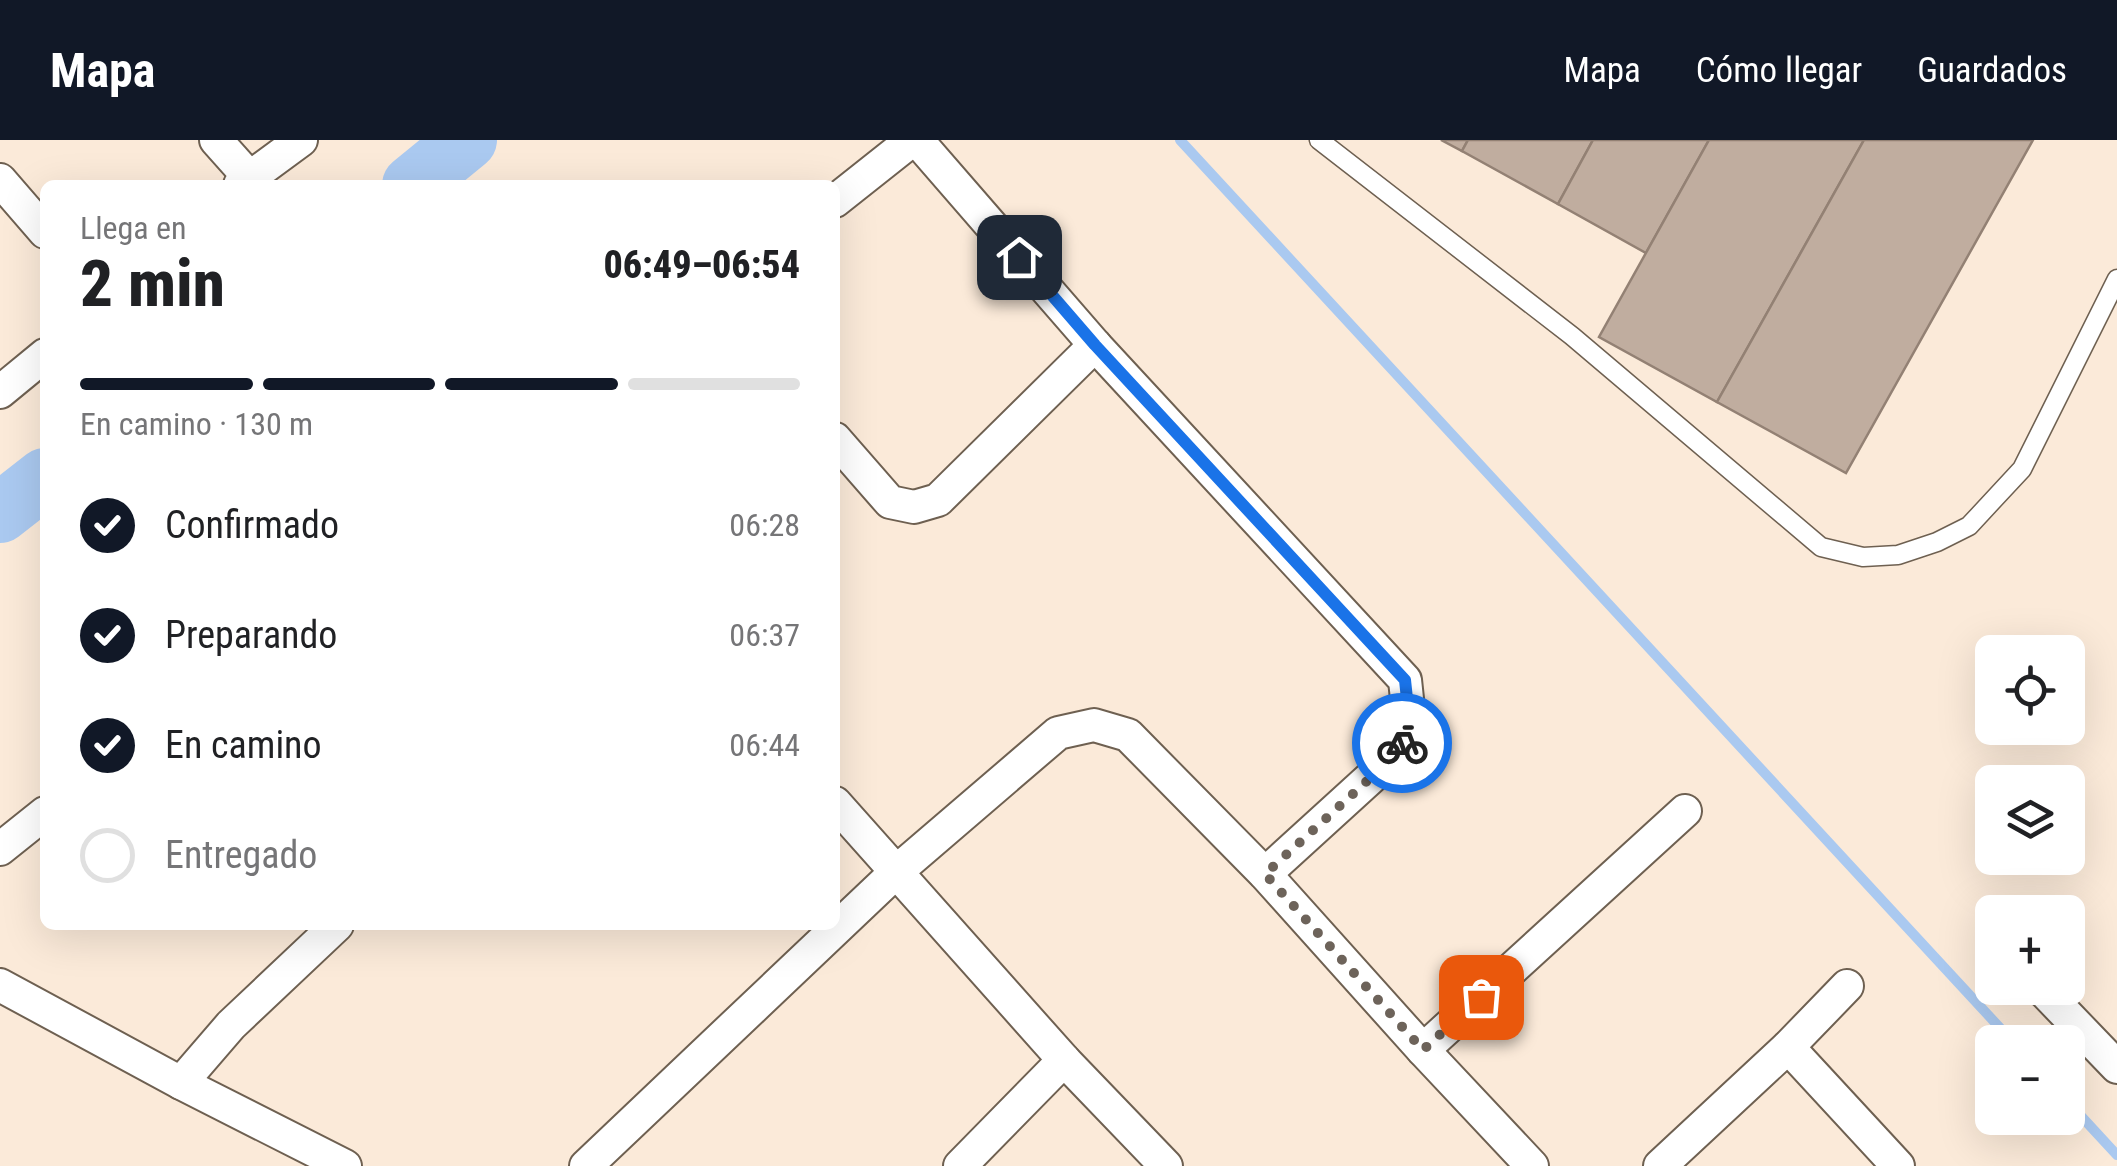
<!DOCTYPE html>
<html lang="es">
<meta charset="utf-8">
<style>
body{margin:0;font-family:"Roboto Condensed",sans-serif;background:#f2f2f2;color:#202124;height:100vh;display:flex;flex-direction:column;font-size:38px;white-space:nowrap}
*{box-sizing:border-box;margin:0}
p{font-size:32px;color:#757577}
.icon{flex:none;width:55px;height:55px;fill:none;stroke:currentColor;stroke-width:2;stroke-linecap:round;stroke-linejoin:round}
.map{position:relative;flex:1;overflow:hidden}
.sheet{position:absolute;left:40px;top:40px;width:800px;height:750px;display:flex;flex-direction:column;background:#fff;border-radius:15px;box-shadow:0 10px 40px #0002}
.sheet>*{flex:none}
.controls{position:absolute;left:1975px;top:495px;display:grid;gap:20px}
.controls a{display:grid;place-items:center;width:110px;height:110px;border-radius:15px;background:#fff;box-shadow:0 10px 40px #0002;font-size:50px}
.pin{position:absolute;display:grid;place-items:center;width:85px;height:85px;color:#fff;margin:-42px;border-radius:20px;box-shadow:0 5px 15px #0006}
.courier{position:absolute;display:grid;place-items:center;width:100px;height:100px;margin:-50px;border:8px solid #1a73e8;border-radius:50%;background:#fff;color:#222;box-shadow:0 2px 12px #0007}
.summary em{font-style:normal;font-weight:800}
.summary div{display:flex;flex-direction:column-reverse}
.summary{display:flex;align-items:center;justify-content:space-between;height:170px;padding:0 40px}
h1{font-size:65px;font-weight:800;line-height:75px}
.bar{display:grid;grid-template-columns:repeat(4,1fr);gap:15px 10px;align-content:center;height:120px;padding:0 40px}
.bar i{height:12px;border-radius:8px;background:#e0e0e0}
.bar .active{background:#111827}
.bar p{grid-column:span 4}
ol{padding:0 40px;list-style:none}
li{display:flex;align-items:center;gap:30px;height:110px}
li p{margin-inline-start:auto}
li .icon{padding:10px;border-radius:50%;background:#111827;color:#fff;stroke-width:4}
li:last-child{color:#757577}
li i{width:55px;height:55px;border:5px solid #e0e0e0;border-radius:50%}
header{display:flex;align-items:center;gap:60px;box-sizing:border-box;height:140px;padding:0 50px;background:#111827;color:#fff}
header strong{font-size:48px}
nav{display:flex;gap:55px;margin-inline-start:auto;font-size:35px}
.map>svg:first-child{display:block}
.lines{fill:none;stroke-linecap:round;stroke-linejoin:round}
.stream{stroke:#aac9f0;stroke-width:10}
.river{stroke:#aac9f0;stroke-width:60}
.building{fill:#c0ad9f;stroke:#938174;stroke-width:2.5}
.lane-casing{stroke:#6e6051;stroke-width:21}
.street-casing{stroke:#6e6051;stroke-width:36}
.lane{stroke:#fff;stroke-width:18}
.street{stroke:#fff;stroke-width:32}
.done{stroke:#6d635a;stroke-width:10;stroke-dasharray:0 18}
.route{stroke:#1a73e8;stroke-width:12}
</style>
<header>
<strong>Mapa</strong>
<nav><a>Mapa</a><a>Cómo llegar</a><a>Guardados</a></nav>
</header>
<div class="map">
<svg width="2117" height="1026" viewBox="0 0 2117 1026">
<rect width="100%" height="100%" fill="#fbead9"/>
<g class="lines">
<!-- stream -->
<g class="stream">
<path d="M1180,0L2013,902"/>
<path d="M2068,962L2117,1015"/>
</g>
<!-- river -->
<g class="river">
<path d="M412,45L467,0"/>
<path d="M0,373L45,338"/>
</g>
</g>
<!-- building -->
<g class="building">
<path d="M1441,0H1468L1462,11Z"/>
<path d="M1468,0H1593L1558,64L1462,11Z"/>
<path d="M1593,0H1709L1646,113L1558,64Z"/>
<path d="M1709,0H1864L1717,262L1599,197Z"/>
<path d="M1864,0H2033L1846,333L1717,262Z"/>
</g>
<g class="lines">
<defs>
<path id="lane" d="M1319,0L1572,196L1821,407L1863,417L1898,415L1937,402L1969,386L2022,329L2117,139"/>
<g id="street">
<path d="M216,0L249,37"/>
<path d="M917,0L1095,205L1405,540L1409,578L1400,611L1265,734"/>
<path d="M0,40L45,92"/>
<path d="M240,45L301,0"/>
<path d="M835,61L912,0"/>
<path d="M0,252L45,215"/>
<path d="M835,299L890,362L914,367L938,360L1095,205"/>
<path d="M835,663L1064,920L1166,1026"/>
<path d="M0,709L45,673"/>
<path d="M0,845L181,943L345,1026"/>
<path d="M2041,848L2117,927"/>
<path d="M1788,907L1898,1026"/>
<path d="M1423,910L1685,671"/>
<path d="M181,943L231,885L337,785"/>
<path d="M586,1026L896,732L1058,593L1094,585L1128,595L1265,734L1423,910L1532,1026"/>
<path d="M960,1026L1064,920"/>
<path d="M1660,1026L1788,907L1847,846"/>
</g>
</defs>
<!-- lane casing -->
<use href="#lane" class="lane-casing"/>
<!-- street casing -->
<use href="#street" class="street-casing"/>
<!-- lane -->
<use href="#lane" class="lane"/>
<!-- street -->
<use href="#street" class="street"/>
</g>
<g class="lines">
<!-- done -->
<path class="done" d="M1402,603L1400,611L1265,734L1423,910L1481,857"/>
<!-- route -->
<path class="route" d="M1019,117L1095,205L1405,540L1409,578L1402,603"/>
</g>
</svg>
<div class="controls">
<a><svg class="icon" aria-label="locate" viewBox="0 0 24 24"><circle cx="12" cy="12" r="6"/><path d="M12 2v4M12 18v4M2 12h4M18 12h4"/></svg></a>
<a><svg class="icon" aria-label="layers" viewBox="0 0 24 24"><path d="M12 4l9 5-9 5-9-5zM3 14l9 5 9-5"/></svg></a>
<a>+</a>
<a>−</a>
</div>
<div class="pin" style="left:1481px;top:857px;background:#ea580c"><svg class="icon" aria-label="bag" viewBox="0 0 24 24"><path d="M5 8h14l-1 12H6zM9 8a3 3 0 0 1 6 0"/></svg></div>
<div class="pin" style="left:1019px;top:117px;background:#1f2937"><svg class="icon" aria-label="home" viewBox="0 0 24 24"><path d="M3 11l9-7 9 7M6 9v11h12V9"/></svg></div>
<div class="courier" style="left:1402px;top:603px"><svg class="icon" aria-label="bike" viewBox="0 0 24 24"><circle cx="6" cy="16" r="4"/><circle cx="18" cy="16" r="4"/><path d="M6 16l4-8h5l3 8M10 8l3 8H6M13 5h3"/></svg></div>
<section class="sheet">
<div class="summary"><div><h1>2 min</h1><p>Llega en</p></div><em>06:49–06:54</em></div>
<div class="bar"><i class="active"></i><i class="active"></i><i class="active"></i><i></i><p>En camino · 130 m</p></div>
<ol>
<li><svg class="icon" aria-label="check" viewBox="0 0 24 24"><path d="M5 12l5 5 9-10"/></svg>Confirmado<p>06:28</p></li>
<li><svg class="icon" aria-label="check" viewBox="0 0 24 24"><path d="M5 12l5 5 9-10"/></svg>Preparando<p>06:37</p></li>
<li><svg class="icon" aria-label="check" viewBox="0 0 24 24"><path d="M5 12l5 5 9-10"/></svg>En camino<p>06:44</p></li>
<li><i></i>Entregado</li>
</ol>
</section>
</div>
